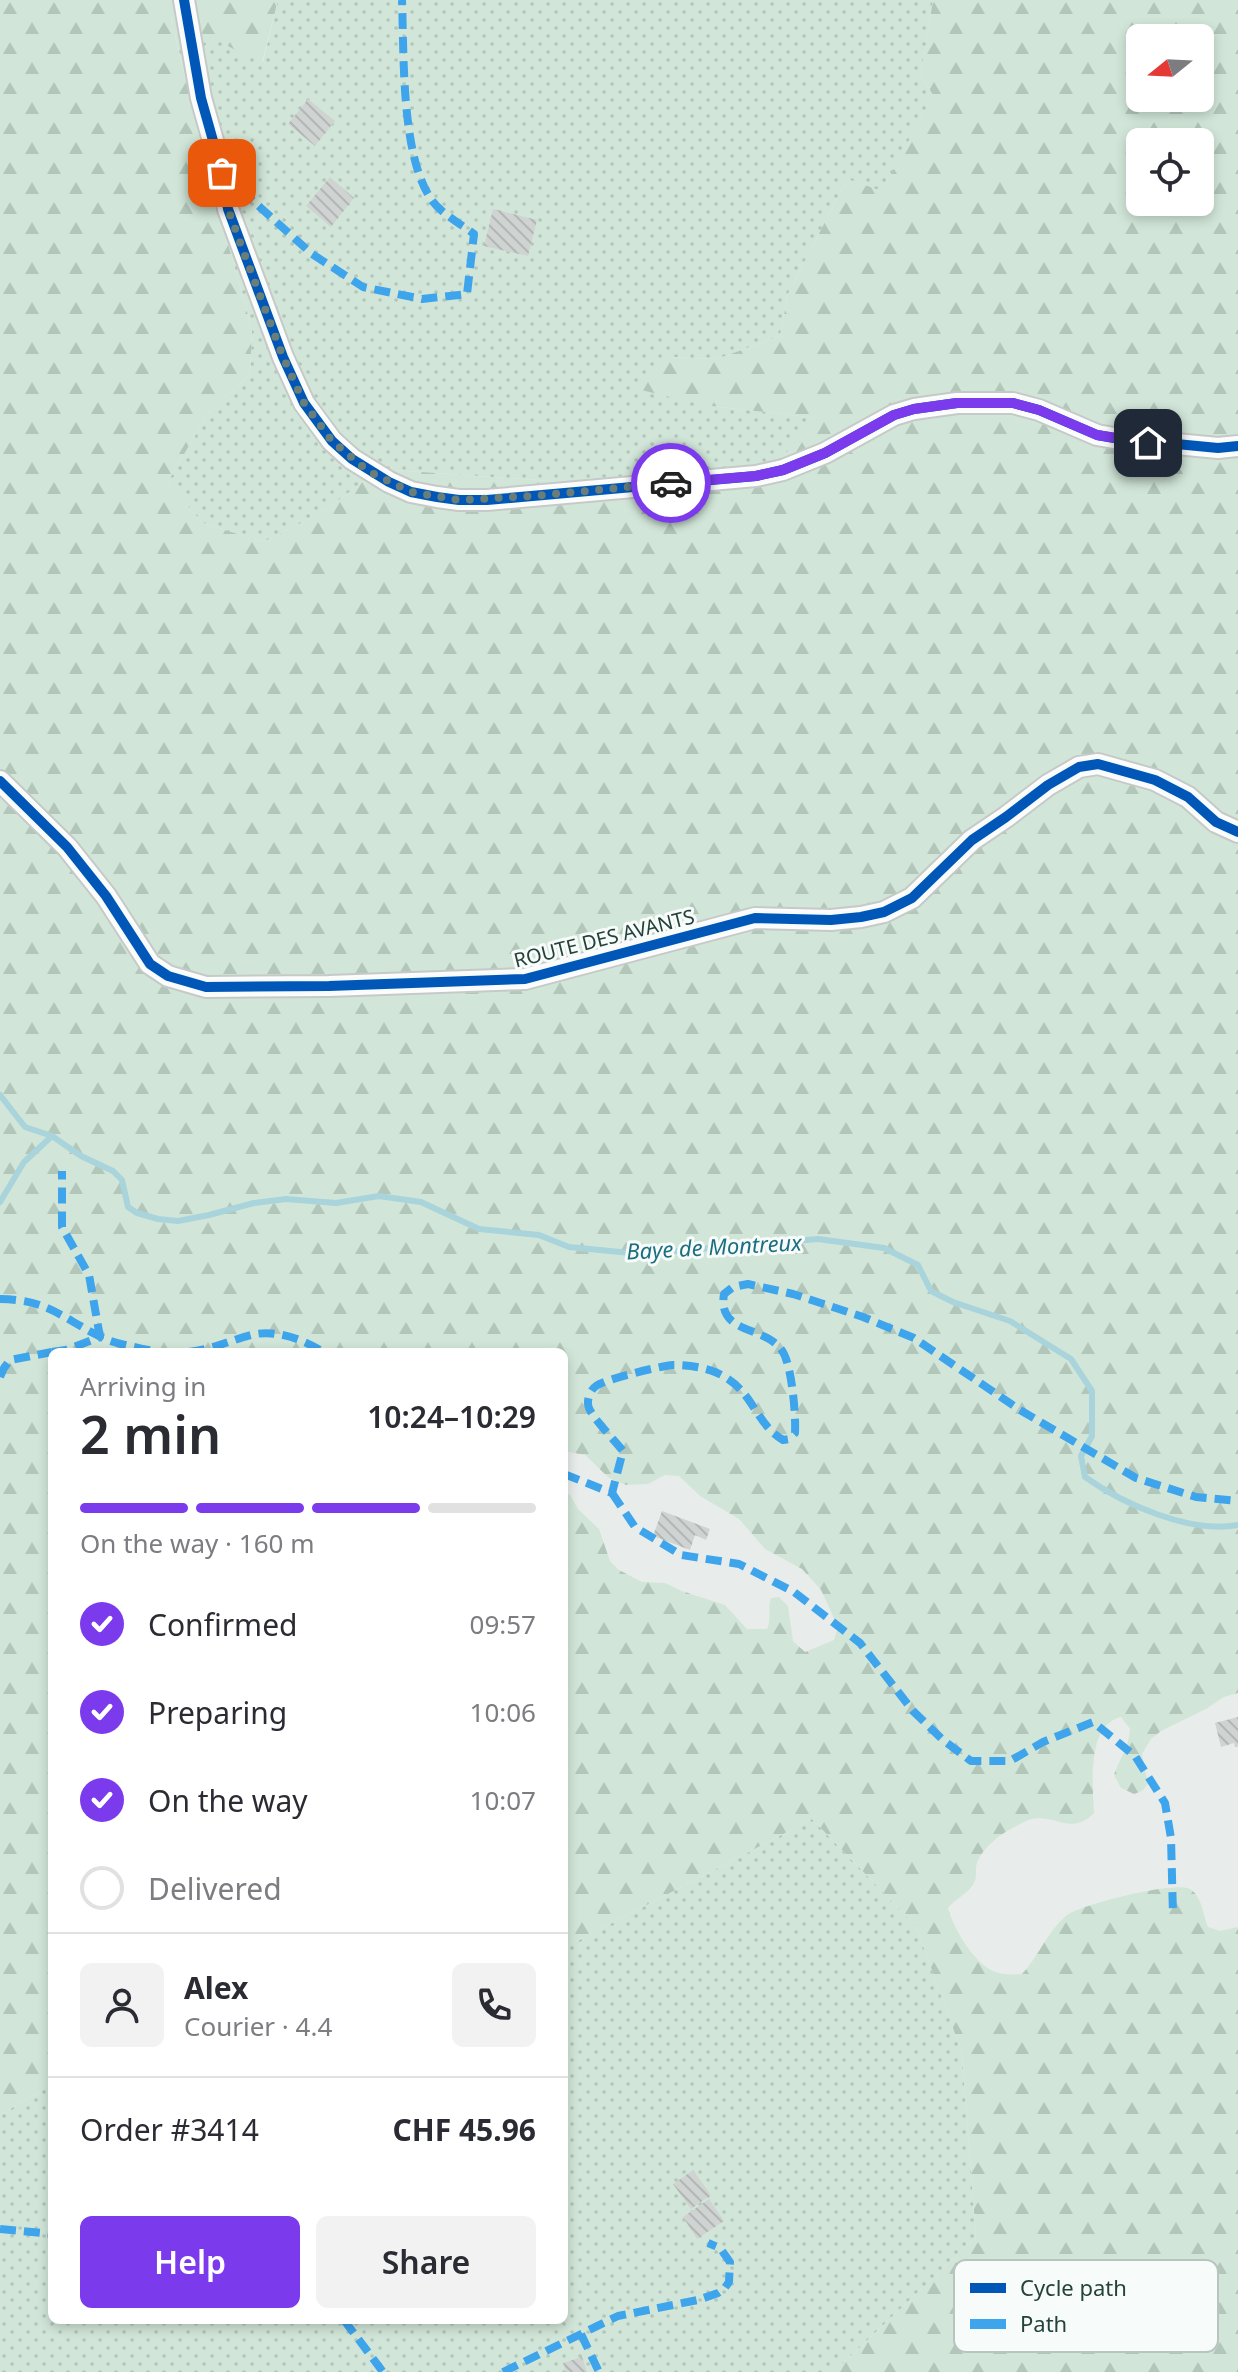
<!DOCTYPE html>
<meta charset="utf-8">
<style>
body{margin:0;font-family:"Noto Sans",sans-serif;background:#f2f2f3;color:#2b2b33;height:100vh;display:flex;flex-direction:column;font-size:30px;white-space:nowrap}
*{box-sizing:border-box;margin:0}
p{font-size:26px;color:#7c7c81}
.icon{flex:none;width:44px;height:44px;fill:none;stroke:currentColor;stroke-width:2;stroke-linecap:round;stroke-linejoin:round}
.map{position:relative;flex:1;overflow:hidden}
.panel{position:absolute;left:48px;top:1348px;width:520px;height:976px;display:flex;flex-direction:column;background:#fff;border-radius:12px;box-shadow:0 4px 12px #0003}
.panel>*{flex:none}
.needle{width:52px;rotate:252deg}
.tools{position:absolute;left:1126px;top:24px;display:grid;gap:16px}
.tools a{display:grid;place-items:center;width:88px;height:88px;border-radius:12px;background:#fff;box-shadow:0 4px 12px #0003;font-size:40px}
.pin{position:absolute;display:grid;place-items:center;width:68px;height:68px;color:#fff;margin:-34px;border-radius:16px;box-shadow:0 4px 12px #0006}
.courier{position:absolute;display:grid;place-items:center;width:80px;height:80px;margin:-40px;border:6px solid #7c3aed;border-radius:50%;background:#fff;color:#222;box-shadow:0 2px 10px #0007}
.head em{font-style:normal;font-weight:600}
.head div{display:flex;flex-direction:column-reverse}
.head{display:flex;align-items:center;justify-content:space-between;height:136px;padding:0 32px}
h1{font-size:52px;font-weight:600;line-height:60px}
.bar{display:grid;grid-template-columns:repeat(4,1fr);gap:12px 8px;align-content:center;height:96px;padding:0 32px}
.bar i{height:10px;border-radius:6px;background:#e1e1e2}
.bar .active{background:#7c3aed}
.bar p{grid-column:span 4}
.line{display:flex;align-items:center;gap:20px;padding:0 32px;border-top:2px solid #e1e1e2}
.line div{flex:1}
.round{display:grid;place-items:center;flex:none;width:84px;height:84px;border-radius:12px;background:#f2f2f3}
ol{padding:0 32px;list-style:none}
li{display:flex;align-items:center;gap:24px;height:88px}
li p{margin-inline-start:auto}
li .icon{padding:8px;border-radius:50%;background:#7c3aed;color:#fff;stroke-width:4}
li:last-child{color:#7c7c81}
li i{width:44px;height:44px;border:4px solid #e1e1e2;border-radius:50%}
.action{display:flex;gap:16px;margin-top:auto;padding:16px 32px}
.action a{flex:1;height:92px;border-radius:12px;background:#7c3aed;color:#fff;font-size:32px;font-weight:600;line-height:92px;text-align:center}
.action a+a{background:#f2f2f3;color:#2b2b33}
.map>svg:first-child{display:block}
.grass{fill:url(#grass-dots)}
.forest{fill:url(#forest-firs);fill-rule:evenodd}
.lines{fill:none;stroke-linecap:round;stroke-linejoin:round}
.stream{stroke:#a9d4db;stroke-width:6}
.building{fill:url(#building-back-hatch)}
.minor-casing{stroke:#c5cac8;stroke-width:24}
.minor{stroke:#fcfcfc;stroke-width:20}
.quiet{stroke:#3ea4ec;stroke-width:8;stroke-dasharray:16 8;stroke-linecap:butt}
.cycleway-casing{stroke:#f7fbf9;stroke-width:15}
.cycleway{stroke:#0057b8;stroke-width:10}
.done{stroke:#697e78;stroke-width:8;stroke-dasharray:0 14.4}
.route{stroke:#7c3aed;stroke-width:10}
.labels{text-anchor:middle;dominant-baseline:central;stroke-width:6;stroke-linejoin:round;paint-order:stroke}
.street-label{font-size:20px;fill:#24423a;stroke:#f7fbf9}
.water-label{font-size:22px;font-style:italic;fill:#1c6f80;stroke:#f7fbf9}
.key{fill:#f7fbf9;stroke:#b8c4c0;stroke-width:2}
.key-label{font-size:22px;fill:#24423a}
</style>
<div class="map">
<svg width="1238" height="2372" viewBox="0 0 1238 2372">
<defs>
<pattern id="grass-dots" width="8" height="8" patternUnits="userSpaceOnUse" patternTransform="scale(2)"><rect width="8" height="8" fill="#d1e6d8"/><path d="M2 2h.1M6 6h.1" fill="none" stroke="#b3c6ba" stroke-width="1.8" stroke-linecap="round"/></pattern>
<pattern id="forest-firs" width="22" height="20" patternUnits="userSpaceOnUse" patternTransform="scale(2)"><rect width="22" height="20" fill="#d1e6d8"/><path d="M5 1l3.5 6h-7zM16 11l3.5 6h-7z" fill="#b3c6ba"/></pattern>
<pattern id="building-back-hatch" width="6" height="6" patternUnits="userSpaceOnUse" patternTransform="scale(2)"><rect width="6" height="6" fill="#cfd4d2"/><path d="M-1 5l2 2M0 0l6 6M5-1l2 2" fill="none" stroke="#b2b7b5"/></pattern>
</defs>
<rect width="100%" height="100%" fill="#e8edeb"/>
<!-- grass -->
<g class="grass">
<path d="M278,0H933L921,75L933,95L882,192L847,179L788,294L780,336L717,359L666,357L703,405L818,418L778,462L578,483L380,469L323,512L263,542L203,523L167,483L209,412L250,374L252,329L207,169L171,17L263,62Z"/>
<path d="M812,1819L916,1926L962,2053L976,2237L834,2372H0V2115L52,2084V2320H564V1948Z"/>
</g>
<!-- forest -->
<path class="forest" d="M0,0H278L262,63L171,18L207,169L252,329L250,374L209,412L167,483L203,523L263,542L323,512L380,469L578,483L778,462L817,418L703,405L633,388L666,357L717,359L780,336L788,294L847,179L882,191L933,95L921,75L933,0H1238V1693L1224,1697L1206,1709L1161,1731L1151,1739L1142,1754L1148,1784L1142,1791L1134,1794L1121,1788L1114,1775C1121,1755 1128,1751 1130,1729L1121,1717C1086,1725 1093,1786 1094,1813C1069,1839 1051,1808 1024,1822C1006,1831 985,1843 977,1863C975,1868 977,1876 975,1881C970,1893 956,1898 948,1908C953,1927 972,1960 991,1970C1001,1975 1011,1975 1022,1974C1038,1957 1048,1931 1066,1916C1081,1904 1176,1881 1190,1889C1202,1896 1203,1915 1208,1927L1220,1931L1238,1927V2372H834L976,2237L962,2053L916,1926L812,1819L564,1948V1492L570,1495L578,1509L599,1529L610,1561L619,1570L642,1582L665,1583L682,1591L725,1605L747,1629H767C772,1618 767,1609 771,1598L779,1597L788,1606L793,1641L805,1652L834,1640L838,1627L821,1590L802,1569L765,1549L739,1519L700,1496L679,1476L665,1475L648,1484L626,1485L609,1478L585,1455L569,1452L564,1454V1352H52V2084L0,2115ZM1140,38H1200V98H1140ZM1140,142H1200V202H1140Z"/>
<g class="lines">
<!-- stream -->
<g class="stream">
<path d="M0,1095L25,1127L52,1136L81,1156L113,1171L122,1180L128,1207L137,1213L158,1219L178,1221L209,1215L254,1203L286,1199L336,1203L379,1196L421,1202L479,1229L539,1235L569,1247L641,1254L818,1239L884,1248L918,1265L931,1291L953,1302L1010,1321L1071,1359L1092,1391V1436L1081,1456L1085,1477C1123,1504 1190,1534 1238,1525"/>
<path d="M0,1202L24,1162L52,1136"/>
</g>
</g>
<!-- building -->
<g class="building">
<path d="M308,99L335,121L315,146L288,124Z"/>
<path d="M330,177L354,198L331,227L306,206Z"/>
<path d="M493,209L537,220L528,256L484,246Z"/>
<path d="M662,1511L710,1529L706,1540L695,1535L690,1550L653,1536Z"/>
<path d="M1238,1717V1747H1235L1234,1743L1221,1747L1215,1723Z"/>
<path d="M693,2170L711,2195L691,2209L673,2184Z"/>
<path d="M709,2199L724,2221L697,2239L683,2217Z"/>
<path d="M582,2357L587,2372H566L563,2363Z"/>
</g>
<g class="lines">
<defs>
<g id="minor">
<path d="M184,0L201,98L221,169L228,209L283,357L304,403L332,441L352,459L389,482L411,492L437,497L459,500H487L756,476L783,470L825,453L894,415L914,409L957,403H1013L1039,410L1097,435L1114,438L1218,448L1238,446"/>
<path d="M0,781L67,847L106,896L150,964L168,976L206,987L329,986L525,979L755,918L831,920L861,917L884,912L912,898L972,840L1006,817L1048,785L1079,767L1098,764L1155,780L1188,797L1216,822L1238,832"/>
</g>
</defs>
<!-- minor casing -->
<use href="#minor" class="minor-casing"/>
<!-- minor -->
<use href="#minor" class="minor"/>
<!-- quiet -->
<g class="quiet">
<path d="M223,174L312,254L363,287L422,299L467,294L474,234C461,224 440,213 431,199C401,155 404,54 402,0"/>
<path d="M0,1299C47,1300 58,1315 97,1335C115,1345 138,1347 157,1352"/>
<path d="M52,1352L66,1350L100,1337L89,1275L62,1227V1171"/>
<path d="M189,1352C214,1349 228,1341 251,1335C275,1329 303,1339 323,1352"/>
<path d="M0,1377L4,1368L10,1360L52,1352"/>
<path d="M564,1474L612,1493L623,1451C616,1442 592,1417 589,1408C586,1401 590,1390 596,1386C606,1379 660,1366 673,1365C686,1365 703,1367 715,1372C754,1388 753,1422 783,1440L789,1439L795,1433C796,1415 792,1370 784,1354C769,1324 717,1337 724,1294L733,1287L748,1284L793,1294L863,1317L914,1338L1020,1410L1136,1478L1196,1497L1238,1501"/>
<path d="M612,1493L635,1527L681,1555L739,1564L794,1592L860,1643L913,1711L943,1740L971,1761H1010L1043,1742L1093,1722L1135,1756L1165,1803L1171,1838L1173,1915"/>
<path d="M0,2229L52,2234"/>
<path d="M344,2320L383,2372"/>
<path d="M581,2334L599,2372"/>
<path d="M503,2372L618,2316L698,2300L718,2293L724,2289L729,2282L730,2262L720,2248L708,2243"/>
</g>
<defs>
<g id="cycleway">
<path d="M184,0L201,98L221,169L228,209L283,357L304,403L332,441L352,459L389,482L411,492L437,497L459,500H487L756,476L783,470L825,453L894,415L914,409L957,403H1013L1039,410L1097,435L1114,438L1218,448L1238,446"/>
<path d="M0,781L67,847L106,896L150,964L168,976L206,987L329,986L525,979L755,918L831,920L861,917L884,912L912,898L972,840L1006,817L1048,785L1079,767L1098,764L1155,780L1188,797L1216,822L1238,832"/>
</g>
</defs>
<!-- cycleway casing -->
<use href="#cycleway" class="cycleway-casing"/>
<!-- cycleway -->
<use href="#cycleway" class="cycleway"/>
</g>
<g class="lines">
<!-- done -->
<path class="done" d="M222,173L228,209L241,245L283,357L304,403L332,441L368,471L411,492L459,500L533,496L671,483"/>
<!-- route -->
<path class="route" d="M671,483L756,476L783,470L825,453L894,415L914,409L957,403H1013L1039,410L1097,435L1148,443"/>
</g>
<g class="labels">
<!-- street labels -->
<g class="street-label">
<text transform="translate(604 938) rotate(-14)">ROUTE DES AVANTS</text>
</g>
<!-- water labels -->
<g class="water-label">
<text transform="translate(714 1246) rotate(-3)">Baye de Montreux</text>
</g>
</g>
<!-- legend -->
<rect x="954" y="2260" width="264" height="92" rx="12" class="key"/>
<rect x="970" y="2283" width="36" height="10" fill="#0057b8"/>
<rect x="970" y="2319" width="36" height="10" fill="#3ea4ec"/>
<g class="key-label">
<text x="1020" y="2296">Cycle path</text>
<text x="1020" y="2332">Path</text>
</g>
</svg>
<div class="tools">
<a><svg class="needle" viewBox="-14 -14 28 28"><path d="M0-13l5 13h-10z" fill="#e53935"/><path d="M0 13l5-13h-10z" fill="#7c7c81"/></svg></a>
<a><svg class="icon" aria-label="locate" viewBox="0 0 24 24"><circle cx="12" cy="12" r="6"/><path d="M12 2v4M12 18v4M2 12h4M18 12h4"/></svg></a>
</div>
<div class="pin" style="left:222px;top:173px;background:#ea580c"><svg class="icon" aria-label="bag" viewBox="0 0 24 24"><path d="M5 8h14l-1 12H6zM9 8a3 3 0 0 1 6 0"/></svg></div>
<div class="pin" style="left:1148px;top:443px;background:#1f2937"><svg class="icon" aria-label="home" viewBox="0 0 24 24"><path d="M3 11l9-7 9 7M6 9v11h12V9"/></svg></div>
<div class="courier" style="left:671px;top:483px"><svg class="icon" aria-label="car" viewBox="0 0 24 24"><path d="M5 17H2v-5l4-1 3-4h7l3 4 3 1v5h-3M9 17h6M6 11h13"/><circle cx="7" cy="17" r="2"/><circle cx="17" cy="17" r="2"/></svg></div>
<section class="panel">
<div class="head"><div><h1>2 min</h1><p>Arriving in</p></div><em>10:24–10:29</em></div>
<div class="bar"><i class="active"></i><i class="active"></i><i class="active"></i><i></i><p>On the way · 160 m</p></div>
<ol>
<li><svg class="icon" aria-label="check" viewBox="0 0 24 24"><path d="M5 12l5 5 9-10"/></svg>Confirmed<p>09:57</p></li>
<li><svg class="icon" aria-label="check" viewBox="0 0 24 24"><path d="M5 12l5 5 9-10"/></svg>Preparing<p>10:06</p></li>
<li><svg class="icon" aria-label="check" viewBox="0 0 24 24"><path d="M5 12l5 5 9-10"/></svg>On the way<p>10:07</p></li>
<li><i></i>Delivered</li>
</ol>
<div class="line" style="height:144px"><a class="round"><svg class="icon" aria-label="person" viewBox="0 0 24 24"><circle cx="12" cy="8" r="4"/><path d="M4 21q1-7 8-7t8 7"/></svg></a><div><b>Alex</b><p>Courier · 4.4</p></div><a class="round"><svg class="icon" aria-label="phone" viewBox="0 0 24 24"><path d="M5 4h4l2 5-3 2q2 4 5 5l2-3 5 2v4C11 20 4 13 5 4z"/></svg></a></div>
<div class="line" style="height:104px"><div>Order #3414</div><b>CHF 45.96</b></div>
<div class="action"><a>Help</a><a>Share</a></div>
</section>
</div>
